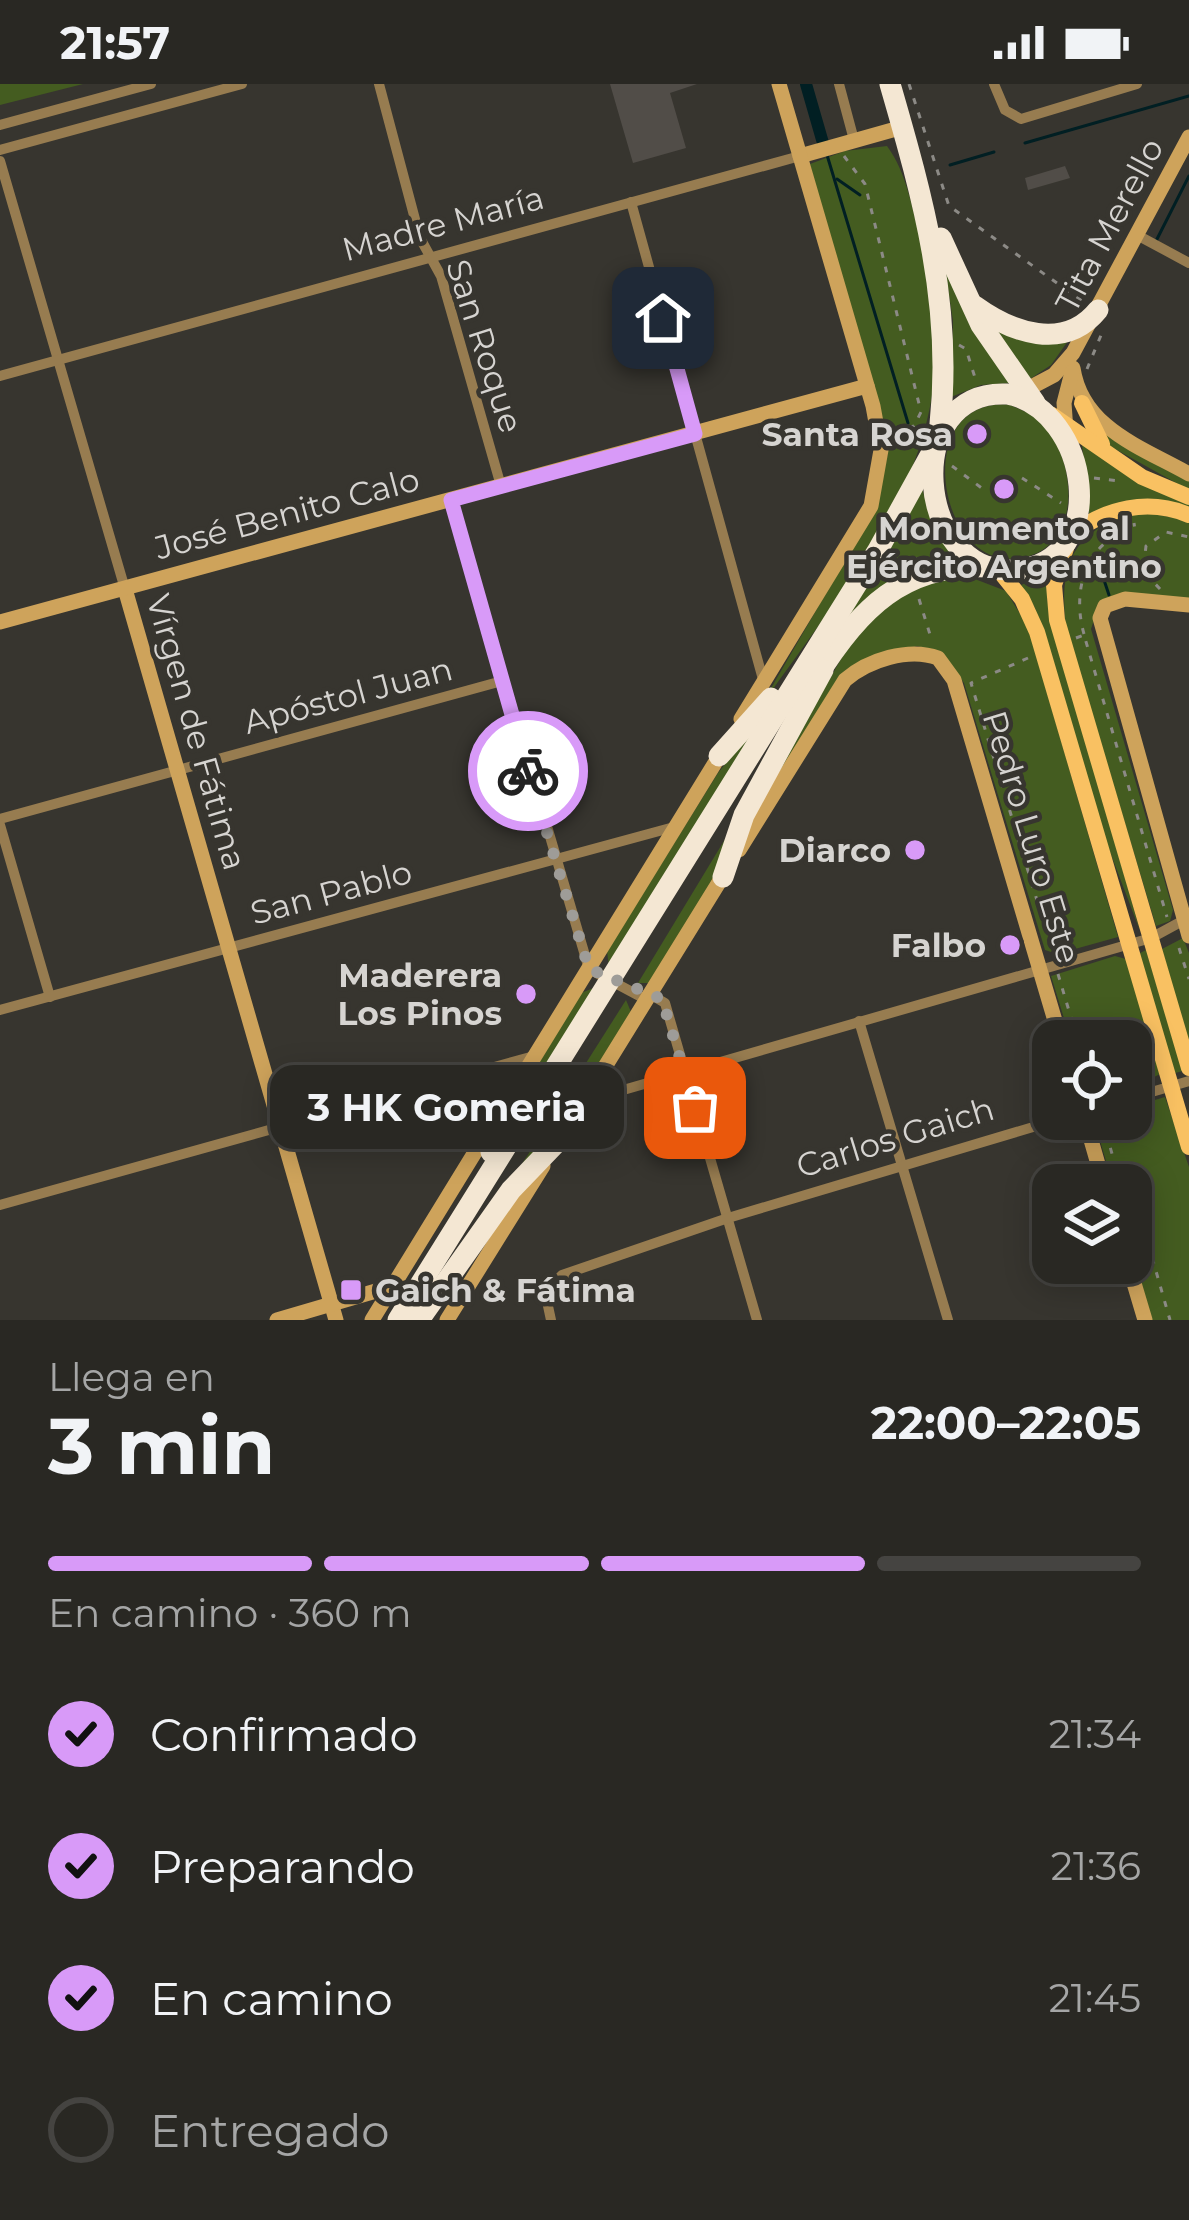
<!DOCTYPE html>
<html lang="es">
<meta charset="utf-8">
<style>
body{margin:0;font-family:Montserrat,sans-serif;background:#353430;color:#f1f3f6;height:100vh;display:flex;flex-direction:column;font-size:45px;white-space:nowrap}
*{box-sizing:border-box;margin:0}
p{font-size:39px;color:#a5a6a6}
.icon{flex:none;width:66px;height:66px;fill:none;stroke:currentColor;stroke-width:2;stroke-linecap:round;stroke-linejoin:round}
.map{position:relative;height:1236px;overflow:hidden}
.details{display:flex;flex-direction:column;background:#292823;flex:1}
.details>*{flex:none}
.fabs{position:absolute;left:1032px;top:936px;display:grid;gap:24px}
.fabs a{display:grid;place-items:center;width:120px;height:120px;border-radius:24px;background:#292823;box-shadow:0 6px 30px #0003,0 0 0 3px #454441;font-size:60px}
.pin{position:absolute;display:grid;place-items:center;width:102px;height:102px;color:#fff;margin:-51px;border-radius:24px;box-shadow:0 6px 18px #0006}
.courier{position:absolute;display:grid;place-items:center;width:120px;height:120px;margin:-60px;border:9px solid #d89af8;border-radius:50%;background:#fff;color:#222;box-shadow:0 3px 15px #0007}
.bubble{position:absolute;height:84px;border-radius:24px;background:#292823;box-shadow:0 6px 30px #0003,0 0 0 3px #454441;font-size:39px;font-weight:700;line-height:84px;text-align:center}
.overview em{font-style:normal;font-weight:700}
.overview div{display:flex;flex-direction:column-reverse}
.overview{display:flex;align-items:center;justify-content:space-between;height:204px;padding:0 48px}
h1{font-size:78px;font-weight:700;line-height:90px}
.bar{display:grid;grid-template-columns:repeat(4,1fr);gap:18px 12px;align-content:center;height:144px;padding:0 48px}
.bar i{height:15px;border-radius:9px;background:#454441}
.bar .on{background:#d89af8}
.bar p{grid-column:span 4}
ol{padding:0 48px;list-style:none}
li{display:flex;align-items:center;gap:36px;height:132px}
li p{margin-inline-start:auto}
li .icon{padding:12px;border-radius:50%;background:#d89af8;color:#111;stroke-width:4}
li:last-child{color:#a5a6a6}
li i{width:66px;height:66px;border:6px solid #454441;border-radius:50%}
.status{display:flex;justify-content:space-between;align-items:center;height:84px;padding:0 60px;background:#292823;direction:ltr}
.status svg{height:33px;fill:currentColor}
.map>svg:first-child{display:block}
.green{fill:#445c20}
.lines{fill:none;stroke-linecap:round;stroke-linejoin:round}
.stream{stroke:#011f23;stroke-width:3}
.canal{stroke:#011f23;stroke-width:12}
.building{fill:#514d48}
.path{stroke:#8c8a86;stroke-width:3;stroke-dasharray:6 9;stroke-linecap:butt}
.street{stroke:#977c50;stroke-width:10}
.secondary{stroke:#cea35b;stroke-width:15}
.primary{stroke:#f9c162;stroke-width:16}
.highway{stroke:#f4e7d3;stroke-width:21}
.done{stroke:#9e9c98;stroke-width:12;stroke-dasharray:0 21.6}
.route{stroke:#d89af8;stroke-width:15}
.poi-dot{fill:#d89af8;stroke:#37352f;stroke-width:4.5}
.labels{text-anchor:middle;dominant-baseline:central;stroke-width:9;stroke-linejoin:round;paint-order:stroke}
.street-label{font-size:33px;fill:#d6d4d1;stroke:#37352f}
.poi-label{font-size:33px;font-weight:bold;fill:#d6d4d1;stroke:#37352f;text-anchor:end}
</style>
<div class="status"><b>21:57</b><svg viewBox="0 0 49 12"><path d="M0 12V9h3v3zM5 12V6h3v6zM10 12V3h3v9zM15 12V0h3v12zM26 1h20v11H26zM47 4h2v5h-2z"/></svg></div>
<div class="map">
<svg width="1189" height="1236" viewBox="0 0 1189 1236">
<rect width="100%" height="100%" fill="#37352f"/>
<!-- green -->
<g class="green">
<path d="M0,0H83L0,21Z"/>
<path d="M887,62C907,89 912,125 921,157C977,359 866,471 759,625L876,423L888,369L810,80L845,67Z"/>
<path d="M945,184L1010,299L981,301L951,313L953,237Z"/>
<path d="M991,241L1068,257L1051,281L1030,295Z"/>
<path d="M1010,321C1018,325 1028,328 1035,333C1075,363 1086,455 1029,472C938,501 906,311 1010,321Z"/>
<path d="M1098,346L1189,395V406L1108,361Z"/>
<path d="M1082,360L1189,419V424L1089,431Z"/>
<path d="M922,404L933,443L956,474L895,494L844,538Z"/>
<path d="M1146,428L1189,437V515L1133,509L1097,527L1091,545L1173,826L1170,837L1156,842L1066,544C1058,475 1076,441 1146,428Z"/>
<path d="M967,492L1006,507L1028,543L1118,853L1057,870L1045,866L964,599L943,570L917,562L847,585L745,744L858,545L906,504Z"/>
<path d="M1042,492L1046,495L1048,521L1140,847L1107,760L1035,524L1021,501Z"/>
<path d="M764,631L609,883L607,867L718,689Z"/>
<path d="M733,742L710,804L649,899H638Z"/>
<path d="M1183,854L1189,869V962L1162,865Z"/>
<path d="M1146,866L1183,987L1175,989L1138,870Z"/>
<path d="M1115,872L1126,875L1160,990L1131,1005V957H1071L1051,892Z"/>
<path d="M596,903L498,1066L522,1007L581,909Z"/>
<path d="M626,916L631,928L560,1044L515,1091Z"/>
<path d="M1165,1013L1189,1083V1236H1152L1131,1164V1101H1113L1096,1043L1098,1035H1131V1023Z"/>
</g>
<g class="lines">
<!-- stream -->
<g class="stream">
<path d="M1025,59L1189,12"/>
<path d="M827,71L908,339"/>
<path d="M950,81L994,68"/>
<path d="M837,95L860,111"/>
<path d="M1155,159L1189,92"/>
<path d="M1103,493L1109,511"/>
</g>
<!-- canal -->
<path class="canal" d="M806,0L823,59"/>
</g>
<!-- building -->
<g class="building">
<path d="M610,0H697L670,9L686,64L633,79Z"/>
<path d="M1065,82L1070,94L1028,106L1025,94Z"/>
</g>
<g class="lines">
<!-- path -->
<g class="path">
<path d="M909,0L949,122L1082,217"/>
<path d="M844,72L865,100L921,328L914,342L893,349"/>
<path d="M959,261L966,265L977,300"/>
<path d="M1087,285L1104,244"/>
<path d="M952,382L983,405"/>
<path d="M1022,394L1061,419"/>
<path d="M1094,394L1120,397"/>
<path d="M898,480L924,473"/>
<path d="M1160,505L1143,487L1146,462L1166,448L1189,453"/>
<path d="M919,515L932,557"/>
<path d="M1084,550C1071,505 1087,454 1135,446L1134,439"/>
<path d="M1076,554L1084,551L1167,833"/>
<path d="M1028,574L971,599L1053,869"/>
<path d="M1179,864L1189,895"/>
<path d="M1058,890L1078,957"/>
<path d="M1102,1035L1115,1080L1129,1093L1170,1236"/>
</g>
<!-- street -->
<g class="street">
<path d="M379,0L420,154L441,192L501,402"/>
<path d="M839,0L854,56"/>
<path d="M994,0L1005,26L1021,35L1137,0"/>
<path d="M0,41L151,0"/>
<path d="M0,66L242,0"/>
<path d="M0,77L125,505"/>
<path d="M631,118L764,599"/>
<path d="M1137,151L1189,179"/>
<path d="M0,292L800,72"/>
<path d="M451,416L589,885L647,916"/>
<path d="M0,735L502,597"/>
<path d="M0,741L50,913"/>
<path d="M648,909L665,919L757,1236"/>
<path d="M0,926L674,743"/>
<path d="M859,937L948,1236"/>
<path d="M1131,1014L1189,997"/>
<path d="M585,1017L1151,854L1186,835"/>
<path d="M0,1121L534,972"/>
<path d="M551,1236L545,1208L562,1191L728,1134L1060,1035"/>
</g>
<!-- secondary -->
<g class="secondary">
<path d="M800,72L903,43"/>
<path d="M1073,284C1082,344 1141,363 1189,390"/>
<path d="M1018,310L1054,291L1073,269L1189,53"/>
<path d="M1066,347L1064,319L1072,288"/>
<path d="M125,505L336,1236"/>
<path d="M1189,521L1125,515L1105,522L1100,534L1189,852"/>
<path d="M0,538L867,302"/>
<path d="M741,635L871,422L881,366L873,322L779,0"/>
<path d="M739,766L845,596C868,576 909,563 938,574L954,596L1061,957"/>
<path d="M509,1014L723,666"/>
<path d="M1085,1035L1104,1101"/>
<path d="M556,1062L726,787"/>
<path d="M1128,1179L1145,1236"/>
<path d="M277,1236L393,1202"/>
<path d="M372,1236L496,1034"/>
<path d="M447,1236L543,1082"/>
</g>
<!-- primary -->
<g class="primary">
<path d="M1082,319L1102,360"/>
<path d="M1052,331L1142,393L1189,413"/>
<path d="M1072,450C1106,424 1148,414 1189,431"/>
<path d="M1067,461L1054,501L1057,536L1189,984"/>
<path d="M998,485L1022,515L1037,548L1189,1063"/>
</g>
<!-- highway -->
<g class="highway">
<path d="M890,0C923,114 953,221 940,340"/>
<path d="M941,154L981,241L1035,319"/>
<path d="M975,222C1011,248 1064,268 1098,226"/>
<path d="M1007,310C1090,325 1114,480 1013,486C916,491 899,305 1007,310Z"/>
<path d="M816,594C858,526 904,478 990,483"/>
<path d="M719,672L771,614"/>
<path d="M723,793L744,731L823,586"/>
<path d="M491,1068L514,1005"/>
<path d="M398,1236L878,466L937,359"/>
<path d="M419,1236L511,1106L561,1054"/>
</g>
</g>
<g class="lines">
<!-- done -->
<path class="done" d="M528,687L589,885L662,915L695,1024"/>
<!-- route -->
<path class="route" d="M528,687L451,416L695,350L663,234"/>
</g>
<!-- markers -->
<g class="poi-dot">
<circle cx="977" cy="350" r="12"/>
<circle cx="1004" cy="405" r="12"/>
<circle cx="915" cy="766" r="12"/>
<circle cx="1010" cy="861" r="12"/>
<circle cx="526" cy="910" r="12"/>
<rect x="339" y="1194" width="24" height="24" rx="6"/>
</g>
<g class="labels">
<!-- street labels -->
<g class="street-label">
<text transform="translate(443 139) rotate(-15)">Madre María</text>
<text transform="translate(1109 141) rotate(-62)">Tita Merello</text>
<text transform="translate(485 262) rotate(72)">San Roque</text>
<text transform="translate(287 429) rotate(-15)">José Benito Calo</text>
<text transform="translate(348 611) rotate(-15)">Apóstol Juan</text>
<text transform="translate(197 648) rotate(74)">Vírgen de Fátima</text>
<text transform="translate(1032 753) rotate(73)">Pedro Luro Este</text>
<text transform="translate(331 808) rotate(-15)">San Pablo</text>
<text transform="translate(895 1053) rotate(-17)">Carlos Gaich</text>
</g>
<!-- poi labels -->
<g class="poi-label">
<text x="953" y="350">Santa Rosa</text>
<text x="1004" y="444" text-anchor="middle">Monumento al<tspan x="1004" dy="38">Ejército Argentino</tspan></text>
<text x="891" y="766">Diarco</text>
<text x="986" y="861">Falbo</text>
<text x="502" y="891">Maderera<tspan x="502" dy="38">Los Pinos</tspan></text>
<text x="375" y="1206" text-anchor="start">Gaich &amp; Fátima</text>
</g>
</g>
</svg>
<div class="fabs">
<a><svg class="icon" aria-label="locate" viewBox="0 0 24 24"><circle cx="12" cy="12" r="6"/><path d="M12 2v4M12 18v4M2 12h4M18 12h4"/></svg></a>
<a><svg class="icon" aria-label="layers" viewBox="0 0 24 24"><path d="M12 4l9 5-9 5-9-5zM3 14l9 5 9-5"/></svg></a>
</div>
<div class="pin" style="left:695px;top:1024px;background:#ea580c"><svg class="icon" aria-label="bag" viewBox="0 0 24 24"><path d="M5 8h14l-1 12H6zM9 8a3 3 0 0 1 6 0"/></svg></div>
<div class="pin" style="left:663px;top:234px;background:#1f2937"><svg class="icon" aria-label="home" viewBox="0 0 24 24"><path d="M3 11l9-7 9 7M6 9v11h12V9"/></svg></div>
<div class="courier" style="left:528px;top:687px"><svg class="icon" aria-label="bike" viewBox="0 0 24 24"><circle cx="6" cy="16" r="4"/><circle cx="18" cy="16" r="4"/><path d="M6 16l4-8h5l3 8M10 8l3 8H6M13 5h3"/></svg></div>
<div class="bubble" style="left:270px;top:981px;width:354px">3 HK Gomeria</div>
</div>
<section class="details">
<div class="overview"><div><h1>3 min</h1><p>Llega en</p></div><em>22:00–22:05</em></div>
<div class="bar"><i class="on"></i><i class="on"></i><i class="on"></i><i></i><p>En camino · 360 m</p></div>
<ol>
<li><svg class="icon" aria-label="check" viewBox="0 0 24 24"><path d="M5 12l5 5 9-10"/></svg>Confirmado<p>21:34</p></li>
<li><svg class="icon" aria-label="check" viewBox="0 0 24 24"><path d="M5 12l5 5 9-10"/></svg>Preparando<p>21:36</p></li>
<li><svg class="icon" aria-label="check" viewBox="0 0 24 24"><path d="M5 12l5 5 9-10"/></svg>En camino<p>21:45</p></li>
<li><i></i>Entregado</li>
</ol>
</section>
